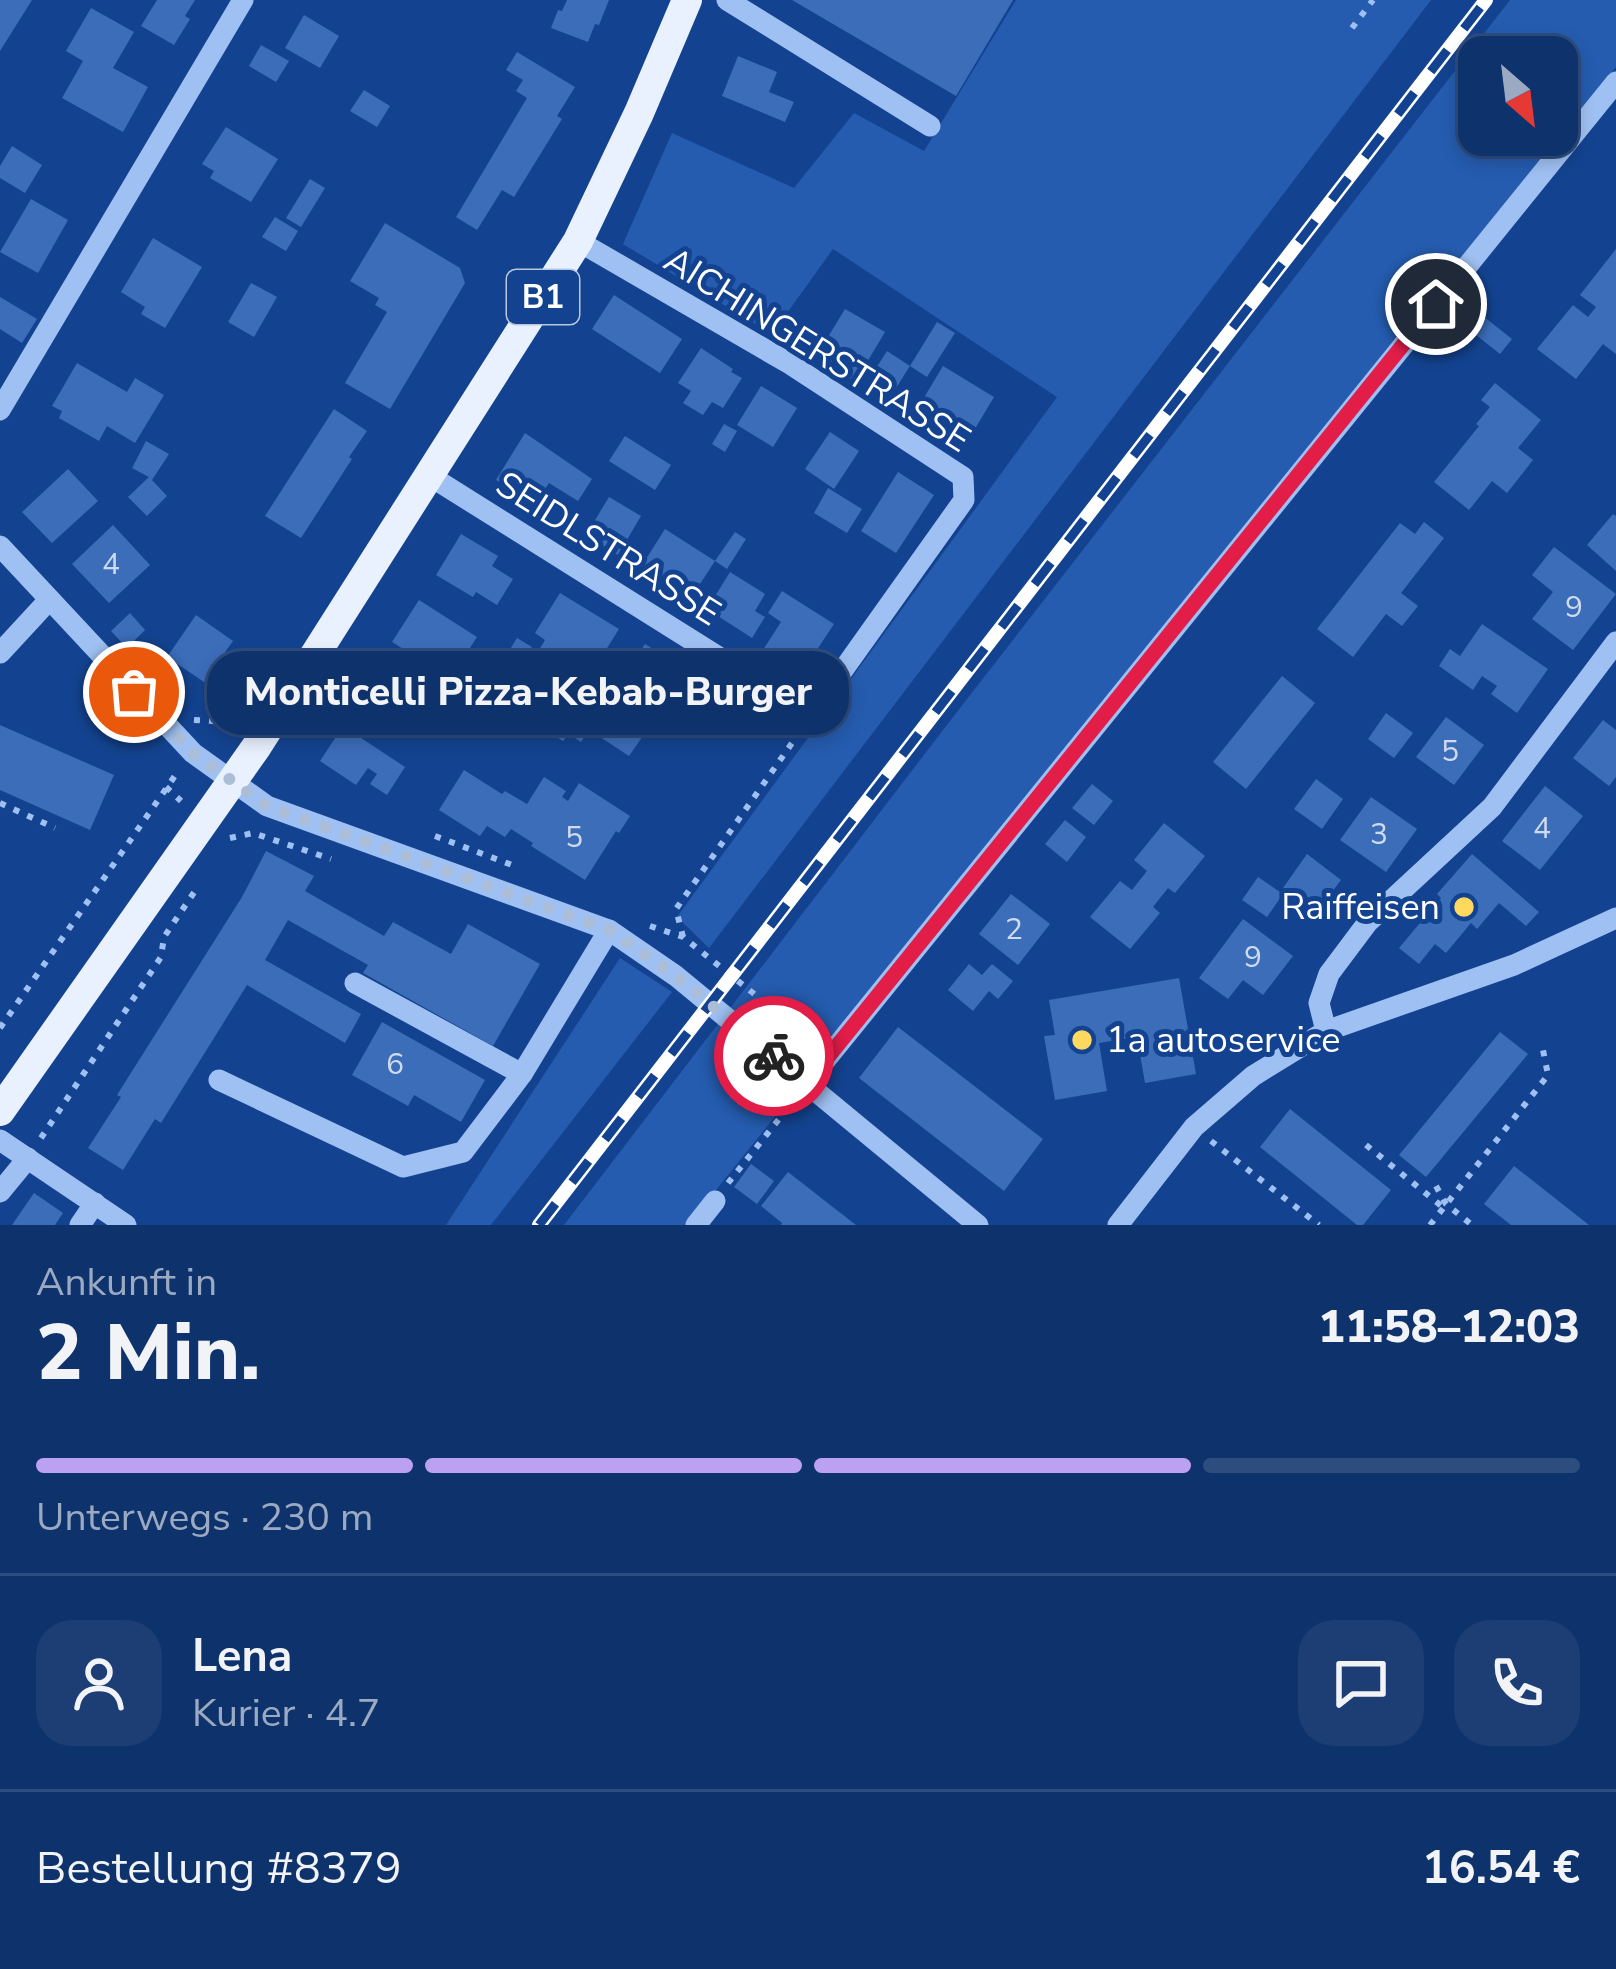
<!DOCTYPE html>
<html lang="de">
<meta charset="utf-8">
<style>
body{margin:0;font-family:"Nunito Sans",sans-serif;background:#1c3e74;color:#f1f3f6;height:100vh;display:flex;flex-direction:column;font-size:45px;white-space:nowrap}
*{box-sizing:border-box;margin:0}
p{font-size:39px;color:#9baac2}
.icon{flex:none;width:66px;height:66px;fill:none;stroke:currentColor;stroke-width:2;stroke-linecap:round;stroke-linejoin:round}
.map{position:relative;height:1225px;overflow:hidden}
.drawer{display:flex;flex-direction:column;background:#0e326c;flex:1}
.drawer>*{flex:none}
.needle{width:78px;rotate:152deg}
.tools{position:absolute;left:1458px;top:36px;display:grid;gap:24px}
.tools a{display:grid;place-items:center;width:120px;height:120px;border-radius:24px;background:#0e326c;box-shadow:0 6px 18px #0003,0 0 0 3px #2e4d7f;font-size:60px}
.pin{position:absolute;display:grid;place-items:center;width:102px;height:102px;color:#fff;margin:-51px;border:6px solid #fff;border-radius:50%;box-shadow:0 3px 12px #0007}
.courier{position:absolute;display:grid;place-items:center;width:120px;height:120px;margin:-60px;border:9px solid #e11d48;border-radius:50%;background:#fff;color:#222;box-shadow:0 3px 15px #0007}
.bubble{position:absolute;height:84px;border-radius:36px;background:#0e326c;box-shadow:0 6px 18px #0003,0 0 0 3px #2e4d7f;font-size:39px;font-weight:800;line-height:84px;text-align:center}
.overview em{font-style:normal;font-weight:800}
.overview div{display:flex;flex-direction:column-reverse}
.overview{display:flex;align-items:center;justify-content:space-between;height:204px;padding:0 36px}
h1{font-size:78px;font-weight:800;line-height:90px}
.bar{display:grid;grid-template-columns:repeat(4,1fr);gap:18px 12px;align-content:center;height:144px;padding:0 36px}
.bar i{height:15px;border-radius:9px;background:#2e4d7f}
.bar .selected{background:#bca0f2}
.bar p{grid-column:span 4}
.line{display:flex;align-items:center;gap:30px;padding:0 36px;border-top:3px solid #2e4d7f}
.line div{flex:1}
.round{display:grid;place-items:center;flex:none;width:126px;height:126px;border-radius:36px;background:#1c3e74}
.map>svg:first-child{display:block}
.green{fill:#255caf;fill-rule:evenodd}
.building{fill:#3c6db9}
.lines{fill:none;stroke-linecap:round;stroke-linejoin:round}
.path{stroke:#9fc0f2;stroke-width:6;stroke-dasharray:6 9;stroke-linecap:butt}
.minor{stroke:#9fc0f2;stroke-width:21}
.major{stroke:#e9f1ff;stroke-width:30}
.rail-casing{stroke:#fff;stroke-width:14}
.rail{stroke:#134390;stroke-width:9;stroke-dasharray:27;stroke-linecap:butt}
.done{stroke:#acbdd8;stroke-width:12;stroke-dasharray:0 21.6}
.route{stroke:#e11d48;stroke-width:15}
.poi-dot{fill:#ffd95f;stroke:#134390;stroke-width:4.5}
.labels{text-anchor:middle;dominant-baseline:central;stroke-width:10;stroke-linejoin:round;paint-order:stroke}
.number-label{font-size:30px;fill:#cedaee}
.shield{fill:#134390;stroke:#b8c7de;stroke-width:3}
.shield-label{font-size:33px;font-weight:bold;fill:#fff}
.street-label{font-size:36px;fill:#fff;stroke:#134390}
.poi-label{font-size:36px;fill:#fff;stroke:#134390;text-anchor:end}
</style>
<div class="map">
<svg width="1616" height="1225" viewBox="0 0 1616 1225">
<rect width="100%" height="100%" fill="#134390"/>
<!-- green -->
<g class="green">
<path d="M1016,0H1431L709,948L677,917L1057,397L833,249L772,334L623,244L672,133L794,188L854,113L924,151Z"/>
<path d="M1510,0H1616V67L688,1225H564L943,730ZM1479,57H1557V135H1479Z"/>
<path d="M620,958L672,992L491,1225H446Z"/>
</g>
<!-- building -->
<g class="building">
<path d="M0,0H32L0,51Z"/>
<path d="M157,0H195L185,16L190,19L174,45L141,26Z"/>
<path d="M567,0H609L599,25L595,24L588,42L551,28L558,10L562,11Z"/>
<path d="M792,0H1013L956,96Z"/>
<path d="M91,8L134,32L113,68L148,87L123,132L62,98L83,61L66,51Z"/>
<path d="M304,15L339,36L320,68L285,48Z"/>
<path d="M261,45L289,61L276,82L249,66Z"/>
<path d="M517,52L575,87L557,116L562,119L514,197L502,190L477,230L456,217L527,98L516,91L523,80L506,70Z"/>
<path d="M738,56L777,72L769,92L794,102L785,122L722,96Z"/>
<path d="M364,90L390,106L377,127L350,111Z"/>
<path d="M226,127L278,159L251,202L210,178L214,171L202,164Z"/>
<path d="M12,146L42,165L25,193L0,178V166Z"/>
<path d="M310,179L325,188L301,227L286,218Z"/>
<path d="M31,199L68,220L38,273L0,252Z"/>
<path d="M275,217L298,231L286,251L262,237Z"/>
<path d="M385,223L460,268L465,283L390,409L345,383L387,312L375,305L379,298L350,281Z"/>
<path d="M153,238L202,267L165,328L141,314L145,307L121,292Z"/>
<path d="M1616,249V354L1603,344L1576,379L1537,349L1573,305L1588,317L1596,307L1580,295Z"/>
<path d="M251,283L277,297L254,337L228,322Z"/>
<path d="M614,295L682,339L660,373L592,329Z"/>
<path d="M0,297L37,319L22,343L0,329Z"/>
<path d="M845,309L885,332L857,379L855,377L853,381L817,355Z"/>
<path d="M1478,312L1512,339L1500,354L1466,327Z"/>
<path d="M937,322L955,333L927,377L910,366Z"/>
<path d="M701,348L733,369L731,372L742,378L723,408L712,402L703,415L683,403L691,391L678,383Z"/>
<path d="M887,351L910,366L896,388L873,373Z"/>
<path d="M77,363L127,392L135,378L164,395L135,443L107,426L99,441L59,418L62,411L52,406Z"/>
<path d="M943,366L994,397L967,442L916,411Z"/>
<path d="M1495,383L1541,420L1518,448L1533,460L1507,493L1492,481L1469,510L1434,482L1479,426L1476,424L1490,407L1481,400Z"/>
<path d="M761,386L797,408L773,447L737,425Z"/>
<path d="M334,409L367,431L349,457L352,459L301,538L265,516Z"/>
<path d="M724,424L737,431L725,452L712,444Z"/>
<path d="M830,432L859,451L834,489L805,469Z"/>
<path d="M525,433L592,479L578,501L549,483L535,504L496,480Z"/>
<path d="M625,436L671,465L655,490L609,461Z"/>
<path d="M146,441L169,454L152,480L167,496L147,516L128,497L149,477L132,468Z"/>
<path d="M68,469L98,501L52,543L22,512Z"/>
<path d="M898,472L934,495L896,553L861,531Z"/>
<path d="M828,488L862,509L847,533L814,513Z"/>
<path d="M609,497L641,516L618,555L586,535Z"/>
<path d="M1613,514L1616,516V571L1587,545Z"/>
<path d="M1424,522L1444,538L1401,593L1418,606L1402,626L1386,614L1353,657L1317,629L1400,523L1415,534Z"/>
<path d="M113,525L150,565L109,603L72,564Z"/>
<path d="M665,529L715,561L735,532L746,539L727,569L715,561L698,587L687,580L678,595L639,570Z"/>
<path d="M461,534L498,556L492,566L513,579L497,605L476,592L473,597L436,575Z"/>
<path d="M1554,547L1616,594L1573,650L1532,619L1553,592L1532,575Z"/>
<path d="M730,572L765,594L755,611L765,617L752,638L707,609Z"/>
<path d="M782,591L834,624L799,677L761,653L781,622L768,613Z"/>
<path d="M560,593L619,629L591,674L580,667L578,670L561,660L555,671L534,658L545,640L535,633Z"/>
<path d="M419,600L477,637L455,671L485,690L469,715L430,690L439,675L431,670L428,676L403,660L408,652L392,642Z"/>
<path d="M130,613L145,630L127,648L111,631Z"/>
<path d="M196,615L233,641L204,682L167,657Z"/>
<path d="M1482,624L1548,669L1517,713L1491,694L1497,686L1482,676L1473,690L1439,666L1450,649L1460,656Z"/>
<path d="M517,638L532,647L509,685L494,675Z"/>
<path d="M645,644L686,670L653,721L612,695Z"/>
<path d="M1282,676L1315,703L1246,789L1213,762Z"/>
<path d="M570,702L596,719L581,742L569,734L563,741L550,733Z"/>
<path d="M610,710L645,733L629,756L594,733Z"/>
<path d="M1386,713L1413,733L1394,758L1368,739Z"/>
<path d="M1446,717L1484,745L1454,785L1416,757Z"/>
<path d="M1603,720L1616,730V777L1609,786L1573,758Z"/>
<path d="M0,725L114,775L90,830L0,790Z"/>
<path d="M343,726L405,767L387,795L370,784L377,774L368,768L356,785L320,761Z"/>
<path d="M464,770L502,794L505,791L527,804L544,777L566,791L562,797L568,801L579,783L630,816L619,833L616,831L585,880L531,846L533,843L511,829L505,837L487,826L480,836L439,810Z"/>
<path d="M1316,779L1343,799L1322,829L1294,809Z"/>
<path d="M1092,784L1113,801L1094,825L1072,808Z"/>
<path d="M1545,786L1583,816L1540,870L1502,841Z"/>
<path d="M1371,797L1417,829L1386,872L1340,840Z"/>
<path d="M1065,820L1086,837L1067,862L1045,844Z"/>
<path d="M1164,823L1205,856L1175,893L1168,888L1153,907L1160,913L1130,949L1090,917L1120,881L1132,890L1147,871L1134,860Z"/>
<path d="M266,851L314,876L305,891L384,936L393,922L451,954L468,924L540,964L493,1046L363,973L368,965L288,920L265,960L361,1014L345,1043L247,985L161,1123L155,1119L123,1170L88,1148L121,1097L117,1095L242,897Z"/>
<path d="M1307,854L1341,880L1312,918L1287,900L1292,895L1283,888Z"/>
<path d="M1472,854L1539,912L1526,926L1499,903L1477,929L1471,923L1446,953L1435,944L1419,964L1399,948L1441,898L1437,894Z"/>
<path d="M1258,877L1283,894L1267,917L1242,900Z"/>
<path d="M1011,894L1050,924L1018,965L979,934Z"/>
<path d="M1243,919L1293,956L1263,995L1243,980L1228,999L1199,978Z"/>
<path d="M969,964L982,975L992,964L1013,981L998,999L989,991L973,1011L948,990Z"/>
<path d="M1179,978L1196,1074L1145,1083L1137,1037L1099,1043L1107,1091L1055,1100L1044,1036L1055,1035L1049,1000Z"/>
<path d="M382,1022L485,1080L461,1122L414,1095L408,1106L352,1075Z"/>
<path d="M898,1027L1043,1139L1004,1191L859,1078Z"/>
<path d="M1500,1032L1528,1054L1426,1177L1399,1155Z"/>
<path d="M1290,1109L1391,1190L1363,1225H1357L1260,1147Z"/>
<path d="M751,1164L774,1181L757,1204L734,1187Z"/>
<path d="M1514,1166L1589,1225H1511L1484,1204Z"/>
<path d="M788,1172L820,1197L856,1225H781L782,1223L761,1206Z"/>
<path d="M34,1193L63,1213L55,1225H12Z"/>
</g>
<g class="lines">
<!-- path -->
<g class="path">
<path d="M1352,28L1373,0"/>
<path d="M194,720L230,722L238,729"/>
<path d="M166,787L181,801"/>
<path d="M0,803L55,828"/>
<path d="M435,836L512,865"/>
<path d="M230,838L253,833L331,859"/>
<path d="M650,926L683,937L798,1029L802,1049"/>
<path d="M683,937L676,909L799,733"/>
<path d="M0,1028L179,770"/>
<path d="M41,1138L161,957L164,937L195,891"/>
<path d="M1211,1141L1319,1225"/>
<path d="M1366,1145L1444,1208"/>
<path d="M728,1183L791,1104"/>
<path d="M1436,1186L1446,1204L1472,1225"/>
<path d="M1430,1225L1548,1075L1543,1050"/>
</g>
<!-- minor -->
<g class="minor">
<path d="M727,0L930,126"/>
<path d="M0,410L243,0"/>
<path d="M430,476L811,715L964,500L963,477L790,364L578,241"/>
<path d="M0,546L193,753L267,806L609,930L676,976L978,1225"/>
<path d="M0,653L49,600"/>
<path d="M355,983L522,1074L609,930"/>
<path d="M1326,1031L1319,1003L1329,974L1368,922L1492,807L1616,642"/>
<path d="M219,1080L403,1167L463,1152L522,1074"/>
<path d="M807,1083L1616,82"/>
<path d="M0,1140L126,1225"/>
<path d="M0,1192L28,1158"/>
<path d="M80,1225L95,1203"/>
<path d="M696,1225L715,1201"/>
<path d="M1118,1225L1194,1127L1253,1076L1326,1031L1514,965L1616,918"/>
</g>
<!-- major -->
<path class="major" d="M0,1111L257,746L578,241L639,113L687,0"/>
<defs>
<path id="rail" d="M539,1225L1486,0"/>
</defs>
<!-- rail casing -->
<use href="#rail" class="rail-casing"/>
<!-- rail -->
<use href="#rail" class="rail"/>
</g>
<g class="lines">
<!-- done -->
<path class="done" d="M134,692L193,753L267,806L609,930L676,976L774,1056"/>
<!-- route -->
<path class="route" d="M774,1056L807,1083L1436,304"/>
</g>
<!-- markers -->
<g class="poi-dot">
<circle cx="1464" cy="907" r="12"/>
<circle cx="1082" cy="1040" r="12"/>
</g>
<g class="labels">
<!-- number labels -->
<g class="number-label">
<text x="111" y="564">4</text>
<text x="1574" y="607">9</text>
<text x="1450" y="751">5</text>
<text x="1542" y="828">4</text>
<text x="1379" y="834">3</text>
<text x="574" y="837">5</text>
<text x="1014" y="929">2</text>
<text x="1253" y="957">9</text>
<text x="395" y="1064">6</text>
</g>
<!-- shield labels -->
<rect class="shield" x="507" y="270" width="72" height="54" rx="9"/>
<g class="shield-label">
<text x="543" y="297">B1</text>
</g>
<!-- street labels -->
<g class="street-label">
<text transform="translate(817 350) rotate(32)">AICHINGERSTRASSE</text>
<text transform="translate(608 549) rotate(32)">SEIDLSTRASSE</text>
</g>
<!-- poi labels -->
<g class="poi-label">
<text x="1440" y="907">Raiffeisen</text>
<text x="1106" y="1040" text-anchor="start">1a autoservice</text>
</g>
</g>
</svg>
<div class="tools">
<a><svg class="needle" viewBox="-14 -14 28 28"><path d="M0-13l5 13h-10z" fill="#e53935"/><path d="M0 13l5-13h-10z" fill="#9baac2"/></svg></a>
</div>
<div class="pin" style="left:134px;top:692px;background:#ea580c"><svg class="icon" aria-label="bag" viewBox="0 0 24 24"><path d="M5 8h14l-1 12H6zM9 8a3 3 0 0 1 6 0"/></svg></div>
<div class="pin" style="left:1436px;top:304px;background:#1f2937"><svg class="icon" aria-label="home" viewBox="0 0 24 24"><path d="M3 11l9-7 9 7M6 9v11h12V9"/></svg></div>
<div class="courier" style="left:774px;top:1056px"><svg class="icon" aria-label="bike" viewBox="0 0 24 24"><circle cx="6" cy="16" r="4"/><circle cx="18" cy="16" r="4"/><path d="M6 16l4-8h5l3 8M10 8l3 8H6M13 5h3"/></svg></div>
<div class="bubble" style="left:207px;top:651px;width:642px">Monticelli Pizza-Kebab-Burger</div>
</div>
<section class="drawer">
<div class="overview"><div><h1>2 Min.</h1><p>Ankunft in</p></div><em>11:58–12:03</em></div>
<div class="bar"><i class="selected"></i><i class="selected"></i><i class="selected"></i><i></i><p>Unterwegs · 230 m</p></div>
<div class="line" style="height:216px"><a class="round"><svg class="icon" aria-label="person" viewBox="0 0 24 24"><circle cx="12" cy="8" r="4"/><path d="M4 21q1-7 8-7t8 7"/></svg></a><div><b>Lena</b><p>Kurier · 4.7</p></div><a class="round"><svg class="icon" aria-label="chat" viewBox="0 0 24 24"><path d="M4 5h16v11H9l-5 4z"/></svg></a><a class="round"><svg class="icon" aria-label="phone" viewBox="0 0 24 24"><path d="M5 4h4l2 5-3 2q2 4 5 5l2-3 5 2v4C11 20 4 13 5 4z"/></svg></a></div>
<div class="line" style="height:156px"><div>Bestellung #8379</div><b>16.54 €</b></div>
</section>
